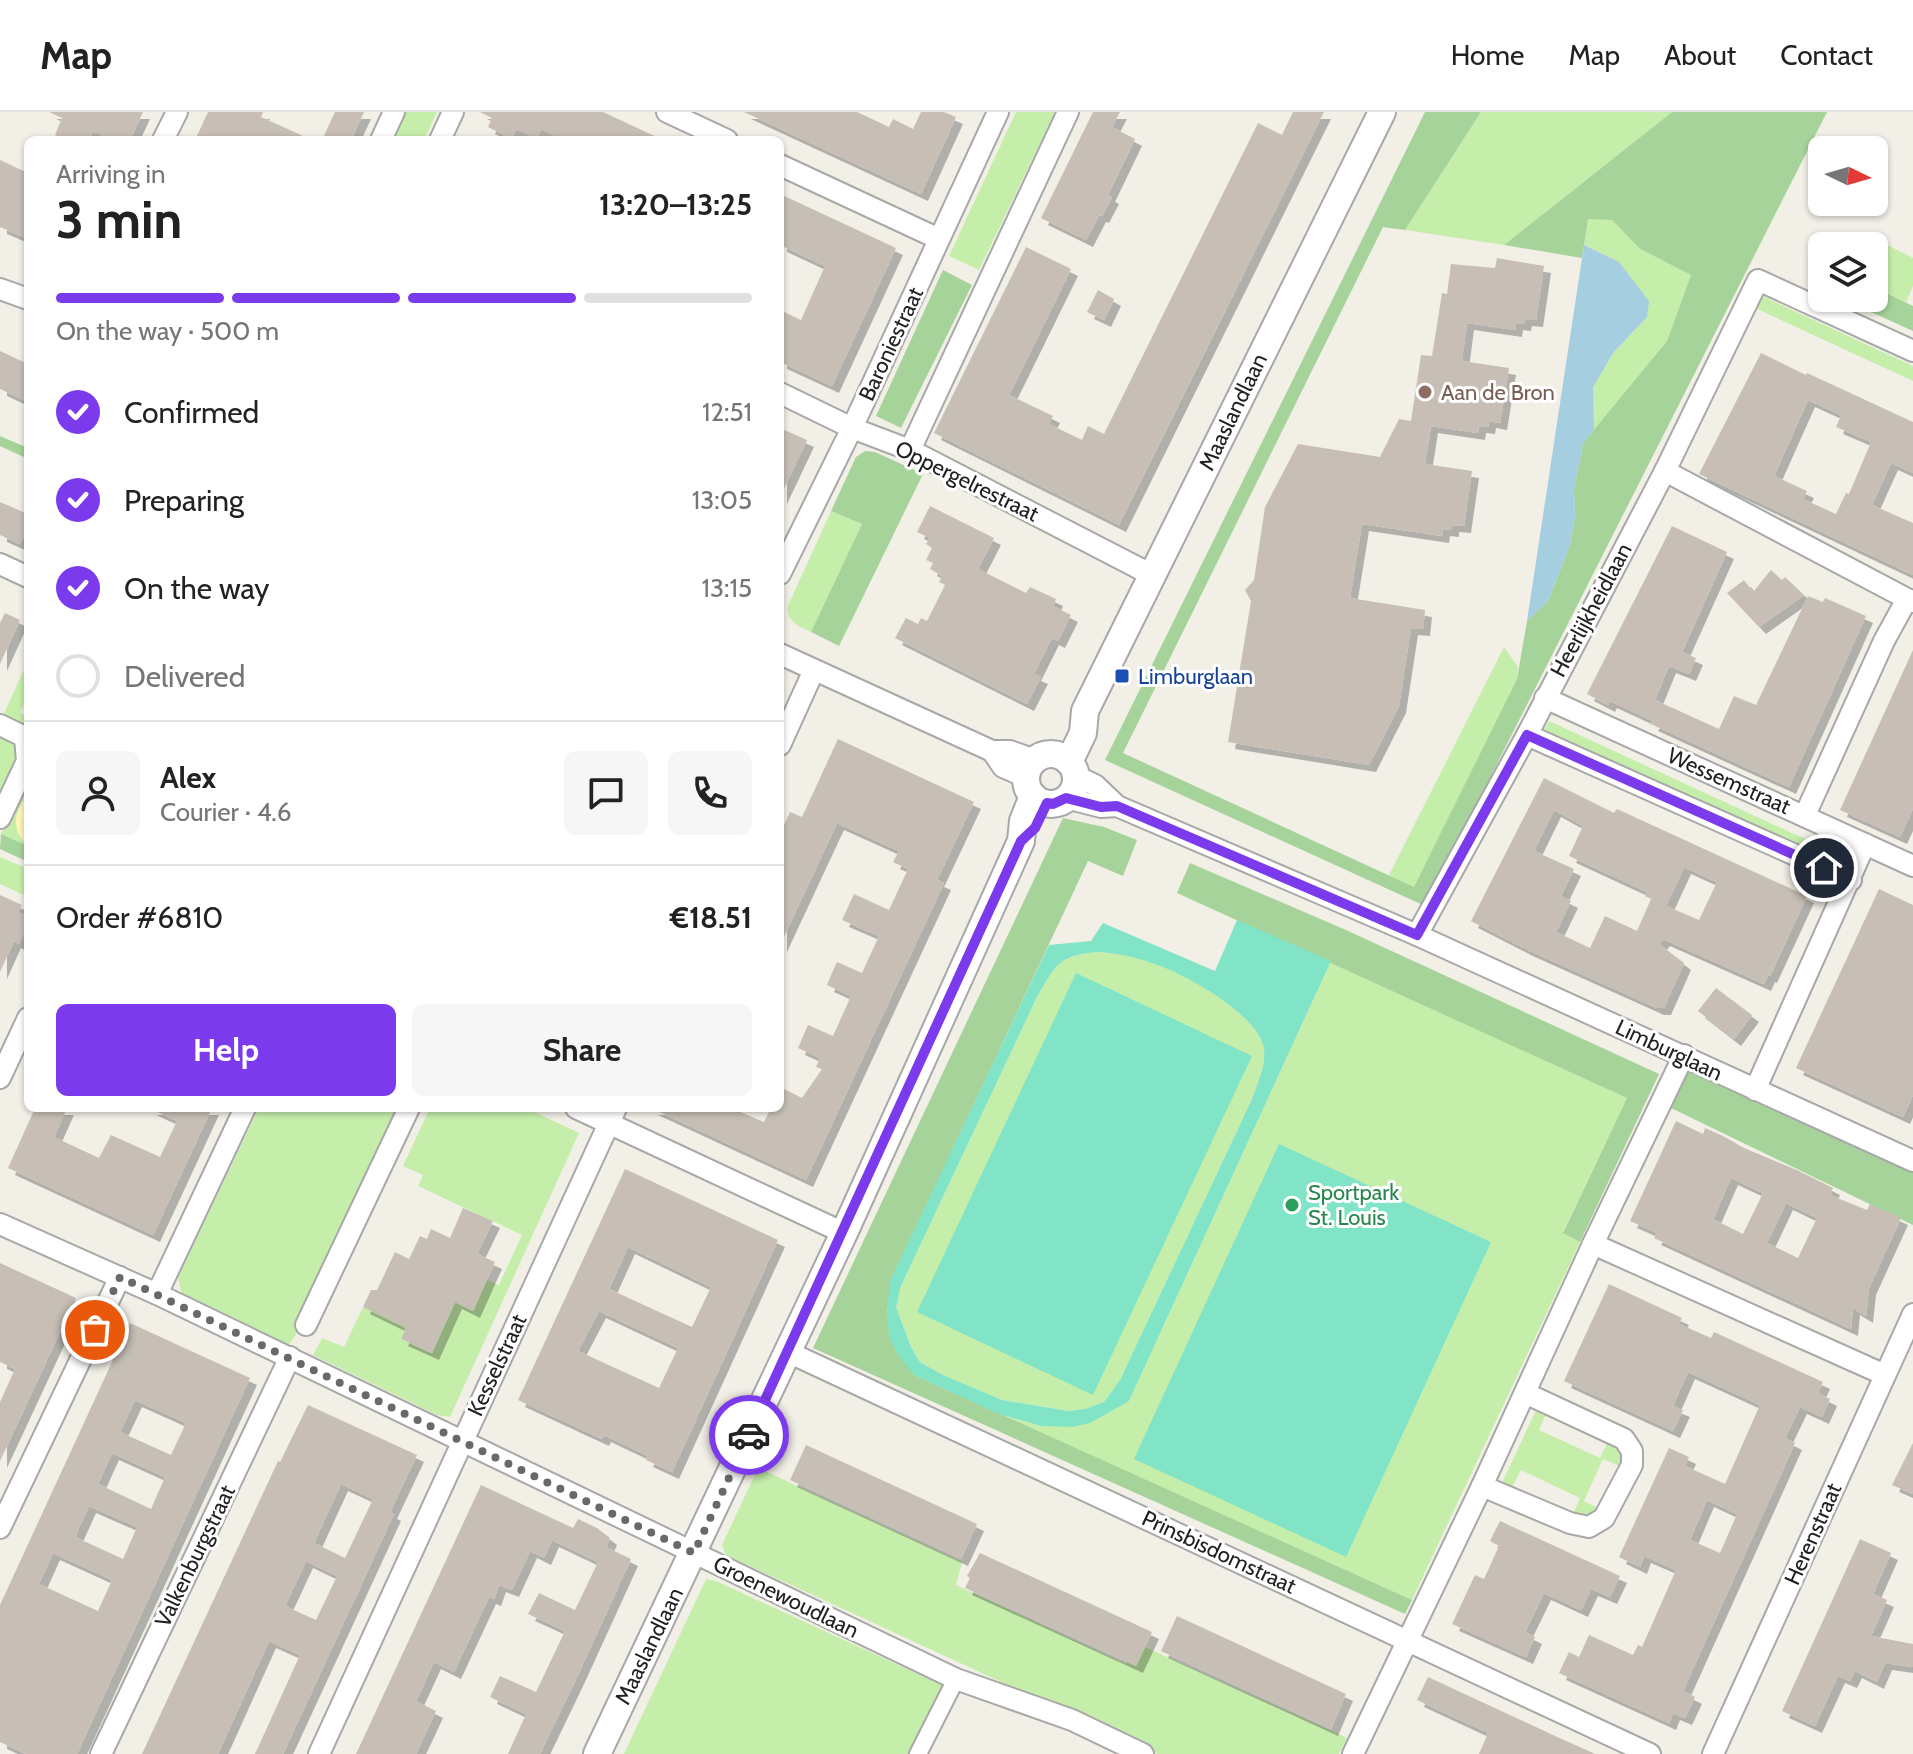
<!DOCTYPE html>
<meta charset="utf-8">
<style>
body{margin:0;font-family:Cabin,sans-serif;background:#f6f6f6;color:#222;height:100vh;display:flex;flex-direction:column;font-size:30px;white-space:nowrap}
*{box-sizing:border-box;margin:0}
p{font-size:26px;color:#767676}
.icon{flex:none;width:44px;height:44px;fill:none;stroke:currentColor;stroke-width:2;stroke-linecap:round;stroke-linejoin:round}
.map{position:relative;flex:1;overflow:hidden}
.side{position:absolute;left:24px;top:24px;width:760px;height:976px;display:flex;flex-direction:column;background:#fff;border-radius:12px;box-shadow:0 2px 6px #0004}
.side>*{flex:none}
.needle{width:52px;rotate:95deg}
.controls{position:absolute;left:1808px;top:24px;display:grid;gap:16px}
.controls a{display:grid;place-items:center;width:80px;height:80px;border-radius:12px;background:#fff;box-shadow:0 2px 6px #0004;font-size:40px}
.pin{position:absolute;display:grid;place-items:center;width:68px;height:68px;color:#fff;margin:-34px;border:4px solid #fff;border-radius:50%;box-shadow:0 2px 8px #0007}
.courier{position:absolute;display:grid;place-items:center;width:80px;height:80px;margin:-40px;border:6px solid #7c3aed;border-radius:50%;background:#fff;color:#222;box-shadow:0 2px 10px #0007}
.summary em{font-style:normal;font-weight:700}
.summary div{display:flex;flex-direction:column-reverse}
.summary{display:flex;align-items:center;justify-content:space-between;height:136px;padding:0 32px}
h1{font-size:52px;font-weight:700;line-height:60px}
.bar{display:grid;grid-template-columns:repeat(4,1fr);gap:12px 8px;align-content:center;height:96px;padding:0 32px}
.bar i{height:10px;border-radius:6px;background:#e0e0e0}
.bar .on{background:#7c3aed}
.bar p{grid-column:span 4}
.line{display:flex;align-items:center;gap:20px;padding:0 32px;border-top:2px solid #e0e0e0}
.line div{flex:1}
.round{display:grid;place-items:center;flex:none;width:84px;height:84px;border-radius:12px;background:#f6f6f6}
ol{padding:0 32px;list-style:none}
li{display:flex;align-items:center;gap:24px;height:88px}
li p{margin-inline-start:auto}
li .icon{padding:8px;border-radius:50%;background:#7c3aed;color:#fff;stroke-width:4}
li:last-child{color:#767676}
li i{width:44px;height:44px;border:4px solid #e0e0e0;border-radius:50%}
.button{display:flex;gap:16px;margin-top:auto;padding:16px 32px}
.button a{flex:1;height:92px;border-radius:12px;background:#7c3aed;color:#fff;font-size:32px;font-weight:700;line-height:92px;text-align:center}
.button a+a{background:#f6f6f6;color:#222}
header{display:flex;align-items:center;gap:48px;box-sizing:border-box;height:112px;padding:0 40px;background:#fff;border-bottom:2px solid #e0e0e0}
header strong{font-size:38px}
nav{display:flex;gap:44px;margin-inline-start:auto;font-size:28px}
.map>svg:first-child{display:block}
.grass{fill:#c6eeab}
.forest{fill:#a6d39a}
.sand{fill:#fff7b8}
.pitch{fill:#82e4c7;fill-rule:evenodd}
.water{fill:#a6cee1}
.building{fill:#c7bfb6;fill-rule:evenodd;filter:url(#shadow)}
.lines{fill:none;stroke-linecap:round;stroke-linejoin:round}
.pedestrian-casing{stroke:#a8a8a8;stroke-width:20}
.minor-casing{stroke:#a8a8a8;stroke-width:24}
.tertiary-casing{stroke:#a8a8a8;stroke-width:30}
.pedestrian{stroke:#fff;stroke-width:16}
.minor{stroke:#fff;stroke-width:20}
.tertiary{stroke:#fff;stroke-width:26}
.done{stroke:#6a6966;stroke-width:8;stroke-dasharray:0 14.4}
.route{stroke:#7c3aed;stroke-width:10}
.education-dot{fill:#8d6e63;stroke:#fff;stroke-width:3}
.transit-dot{fill:#1a4fb4;stroke:#fff;stroke-width:3}
.leisure-dot{fill:#2e9e5b;stroke:#fff;stroke-width:3}
.labels{text-anchor:middle;dominant-baseline:central;stroke-width:6;stroke-linejoin:round;paint-order:stroke}
.street-label{font-size:22px;fill:#212121;stroke:#fff}
.education-label{font-size:22px;fill:#785e54;stroke:#fff;text-anchor:start}
.transit-label{font-size:22px;fill:#164399;stroke:#fff;text-anchor:start}
.leisure-label{font-size:22px;fill:#27864d;stroke:#fff;text-anchor:start}
</style>
<header>
<strong>Map</strong>
<nav><a>Home</a><a>Map</a><a>About</a><a>Contact</a></nav>
</header>
<div class="map">
<svg width="1913" height="1642" viewBox="0 0 1913 1642">
<defs>
<filter id="shadow"><feDropShadow dx="7" dy="7" stdDeviation="0" flood-color="#0004"/></filter>
</defs>
<rect width="100%" height="100%" fill="#f2efe7"/>
<!-- grass -->
<g class="grass">
<path d="M403,0H437L424,28H390Z"/>
<path d="M1016,0H1055L979,158L949,144Z"/>
<path d="M1481,0H1672L1504,133L1405,118Z"/>
<path d="M1588,106L1612,108L1640,137L1691,163L1667,229L1594,318L1592,275L1613,241L1647,205L1619,150L1584,133Z"/>
<path d="M1887,133L1913,146V174L1906,190L1874,175V163Z"/>
<path d="M1762,184L1913,254V269L1755,196Z"/>
<path d="M831,399L862,412L811,520C799,514 788,511 787,496Z"/>
<path d="M1504,535L1518,555L1517,567L1414,776L1389,763Z"/>
<path d="M28,549V582L20,601L28,605V622L1,608Z"/>
<path d="M1549,609L1844,745L1836,763L1539,626Z"/>
<path d="M0,619L18,628L21,649L0,693Z"/>
<path d="M28,665V684L22,691V728L28,730V734L1,722Z"/>
<path d="M0,745L28,757V785L0,772Z"/>
<path d="M1100,840C1116,842 1133,844 1149,849C1180,859 1261,903 1264,938C1266,954 1257,972 1252,987L1120,1268L1104,1290L1085,1297L1068,1299L1002,1288L943,1263L920,1250L911,1235L896,1195L901,1174L1037,885C1056,853 1059,842 1100,840Z"/>
<path d="M1331,849L1627,986L1563,1120L1580,1130L1412,1488L999,1302L1041,1314L1129,1289Z"/>
<path d="M259,996H399L300,1216L289,1233L182,1184L178,1165Z"/>
<path d="M430,996H526L579,1021L450,1305L437,1303L313,1243L322,1226L344,1235L363,1195L377,1202L380,1197L408,1210L401,1227L431,1241L455,1190L473,1198L487,1168L499,1173L522,1123L418,1074L423,1063L403,1054Z"/>
<path d="M1536,1298L1546,1302L1539,1318L1600,1346L1608,1330L1616,1334L1621,1342L1620,1354L1603,1347L1584,1389L1599,1396L1595,1403L1588,1406L1573,1402L1580,1386L1521,1358L1512,1376L1502,1371Z"/>
<path d="M758,1356L962,1450L956,1473L1126,1552L1136,1531L1347,1626L1339,1642H1157L726,1443L722,1433Z"/>
<path d="M706,1467L716,1469L944,1574L909,1642H624Z"/>
</g>
<!-- forest -->
<g class="forest">
<path d="M1425,0H1481L1405,118L1383,115L1123,641L1414,775L1517,567L1527,509L1548,489L1570,433L1575,405L1574,377L1583,331L1667,229L1691,163L1640,137L1612,108L1588,107L1582,146L1504,133L1672,0H1827L1425,794L1105,648Z"/>
<path d="M943,158L972,173L901,316L876,304Z"/>
<path d="M1874,175L1913,194V219L1860,195L1864,186H1874Z"/>
<path d="M0,324L28,336V347L0,334Z"/>
<path d="M865,339L875,340L923,362L839,534L811,520L862,412L831,399L856,345Z"/>
<path d="M1063,706L1104,715L1137,728L1123,764L1088,749L891,1169L887,1202L914,1263L1412,1488L1405,1502L813,1236Z"/>
<path d="M1,722L28,734V750L0,737Z"/>
<path d="M1190,751L1346,818L1659,962L1580,1130L1563,1121L1627,986L1177,781Z"/>
<path d="M1689,958L1913,1050V1113L1671,996Z"/>
</g>
<!-- sand -->
<path class="sand" d="M28,684V730L22,728C12,714 15,697 28,684Z"/>
<!-- pitch -->
<g class="pitch">
<path d="M1237,808L1331,849L1129,1289L1090,1311L1073,1315L1041,1314L999,1302L914,1263L896,1240L889,1223L887,1202L890,1169L1049,833L1091,829L1103,811L1215,859ZM1100,840C1116,842 1133,844 1149,850C1180,859 1261,903 1264,938C1266,954 1257,972 1252,987L1120,1268L1104,1290L1085,1297L1068,1299L1002,1288L943,1263L920,1250L911,1235L896,1195L901,1174L1037,885C1056,853 1059,842 1100,840Z"/>
<path d="M1076,861L1252,944L1093,1283L917,1200Z"/>
<path d="M1279,1032L1491,1130L1346,1445L1134,1347Z"/>
</g>
<!-- water -->
<path class="water" d="M1584,133L1619,150L1649,189L1647,205L1613,241L1593,275L1594,318L1583,331L1574,377L1575,405L1570,433L1548,489L1527,509Z"/>
<!-- building -->
<g class="building">
<path d="M49,0H143L130,28H113L93,19L89,28H66L55,23L62,6Z"/>
<path d="M208,0H263L261,5L312,28H195Z"/>
<path d="M335,0H364L351,28H322Z"/>
<path d="M480,0H603L663,28H565L541,17L537,26L516,17L512,27L488,15L492,6Z"/>
<path d="M744,0H857L889,15L893,7L913,17L921,0H944L956,5L921,82Z"/>
<path d="M1093,0H1120L1112,15L1135,27L1108,83L1112,85L1102,104L1099,103L1086,128L1041,106Z"/>
<path d="M1293,0H1324L1119,413L934,321L1026,135L1071,157L1009,283L1053,304L1049,312L1082,328L1088,314L1104,322L1258,11L1282,23Z"/>
<path d="M0,48L28,61V127L0,115Z"/>
<path d="M780,82L896,136L832,274L780,250V198L801,208L825,154L780,133Z"/>
<path d="M1497,146L1544,154L1536,208L1525,207L1524,212L1516,211L1515,218L1467,211L1462,249L1509,256L1500,311L1489,309L1488,315L1479,314L1478,321L1431,314L1425,352L1472,359L1464,414L1452,413V418L1443,417L1442,424L1362,412L1350,486L1425,498L1423,517L1411,516L1399,594L1369,653L1228,630L1251,489L1245,478L1254,468L1265,395L1298,332L1380,345L1399,307L1411,309L1421,243L1432,244L1442,181L1447,182L1451,152L1495,156Z"/>
<path d="M1098,178L1114,187L1104,208L1087,200Z"/>
<path d="M0,239L28,252V290L0,277Z"/>
<path d="M1761,241L1806,263L1807,261L1913,310V361L1891,351L1872,393L1913,411V463L1699,362ZM1808,288L1841,303L1836,315L1871,330L1849,382L1846,381L1836,402L1803,387L1807,379L1774,364Z"/>
<path d="M780,316L807,328L780,385Z"/>
<path d="M0,390L28,402V415L20,432L0,423Z"/>
<path d="M930,394L994,426L978,457L1026,481L1030,475L1056,487L1053,494L1071,503L1058,529L1052,526L1034,562L1041,565L1027,592L895,526L906,506L918,512L921,506L927,509L945,473L939,470L942,464L930,457L933,451L926,448L932,436L926,432L930,426L917,420Z"/>
<path d="M1672,414L1727,440L1682,540L1696,546L1689,562L1669,554L1655,588L1719,617L1734,584L1756,593L1808,484L1823,490L1825,486L1866,504L1789,675L1651,612L1653,609L1610,589L1608,593L1587,582Z"/>
<path d="M1771,458L1782,468L1785,465L1804,483L1759,515L1727,481L1744,468L1753,480Z"/>
<path d="M5,501L20,508L0,552V511Z"/>
<path d="M1913,538V697L1900,725L1840,698Z"/>
<path d="M838,627L974,690L937,768L944,771L806,1068L651,996H731L764,1010L771,996H780V975L802,986L822,957L816,955L820,946L798,936L808,913L833,924L851,884L827,873L832,861L837,850L862,861L879,824L842,808L854,782L889,798L908,757L893,750L899,739L837,711L780,833V722L790,700L802,705Z"/>
<path d="M1544,666L1614,701L1617,697L1807,784L1770,864L1768,863L1764,872L1663,827L1659,832L1684,851L1664,896H1657L1528,838L1471,809ZM1554,698L1583,714L1569,744L1647,780L1645,784L1651,787L1637,819L1605,804L1590,836L1556,820L1571,789L1561,784L1574,757L1534,739ZM1684,755L1717,770L1699,808L1666,794Z"/>
<path d="M1879,777L1913,793V983L1903,1005L1796,956Z"/>
<path d="M0,783L22,793L18,800L28,805V812L19,832L14,829L0,860Z"/>
<path d="M1716,876L1752,903L1734,927L1698,899Z"/>
<path d="M35,996H67L54,1025L99,1046L111,1023L160,1045L177,1009L149,996H212L153,1123L8,1056Z"/>
<path d="M1676,1009L1703,1022L1705,1016L1723,1024L1744,1036L1799,1059L1833,1076L1830,1083L1867,1098L1870,1092L1901,1106L1869,1176L1866,1204L1853,1196L1851,1217L1654,1126L1657,1121L1630,1109ZM1731,1066L1763,1081L1743,1122L1713,1107ZM1786,1091L1817,1106L1798,1146L1767,1131Z"/>
<path d="M625,1057L778,1128L672,1360L646,1348L648,1344L604,1323L602,1327L518,1288ZM628,1135L711,1175L692,1215L609,1177ZM599,1199L678,1236L659,1276L578,1239Z"/>
<path d="M463,1096L493,1109L477,1142L495,1150L473,1199L455,1190L432,1241L401,1227L406,1216L363,1195L371,1178H377L395,1140L409,1147L420,1124L427,1127L431,1117L450,1126Z"/>
<path d="M0,1151L76,1186L0,1349V1290L15,1257L0,1250Z"/>
<path d="M1609,1172L1682,1206L1679,1212L1711,1226L1714,1220L1823,1270L1818,1281L1830,1287L1822,1305L1800,1295L1785,1326L1795,1331L1683,1579L1695,1585L1685,1606L1673,1601L1669,1611L1559,1561L1569,1540L1579,1545L1589,1523L1633,1543L1638,1533L1642,1535L1676,1458L1644,1444L1640,1455L1619,1445L1669,1336L1689,1345L1685,1354L1725,1372L1760,1293L1688,1260L1673,1294L1683,1298L1673,1319L1564,1269ZM1707,1388L1737,1402L1720,1441L1690,1428Z"/>
<path d="M130,1211L250,1266L77,1642H26L0,1630V1493ZM135,1288L186,1311L171,1343L120,1320ZM112,1341L165,1365L151,1397L98,1372ZM89,1394L137,1415L123,1447L75,1425ZM53,1441L112,1468L98,1499L39,1472Z"/>
<path d="M308,1293L417,1343L390,1400L394,1402L283,1642H255L300,1543L269,1529L218,1642H142L278,1349L280,1350ZM341,1372L373,1387L345,1446L314,1431ZM306,1449L337,1464L316,1508L285,1494Z"/>
<path d="M1913,1331V1382L1892,1373Z"/>
<path d="M806,1333L977,1412L961,1447L790,1368Z"/>
<path d="M481,1373L573,1416L578,1407L597,1416L610,1426L606,1435L631,1447L578,1563L540,1642H508L526,1602L490,1585L500,1564L536,1580L565,1519L528,1502L539,1481L575,1498L598,1450L552,1428L544,1446L530,1439L512,1478L499,1473L494,1487L489,1485L454,1560L434,1550L416,1589L436,1599L416,1642H356Z"/>
<path d="M1500,1409L1620,1464L1610,1485L1591,1477L1581,1498L1544,1481L1525,1520L1535,1525L1526,1545L1452,1512L1475,1463L1484,1467L1499,1434L1490,1429Z"/>
<path d="M1860,1427L1891,1441L1873,1482L1887,1488L1871,1524L1913,1532V1555L1885,1551L1877,1570L1855,1559L1850,1569L1838,1564L1815,1614L1782,1599Z"/>
<path d="M980,1441L1152,1520L1136,1554L965,1476L970,1466L967,1464Z"/>
<path d="M1177,1504L1346,1582L1331,1617L1161,1539Z"/>
<path d="M1428,1565L1553,1623L1595,1642H1479L1488,1621L1417,1588Z"/>
</g>
<g class="lines">
<defs>
<path id="pedestrian" d="M918,1642L956,1567"/>
<g id="minor">
<path d="M667,0L727,28"/>
<path d="M163,28L177,0"/>
<path d="M381,28L394,0"/>
<path d="M440,28L453,0"/>
<path d="M780,53L939,127"/>
<path d="M0,177L28,187"/>
<path d="M780,281L852,316L910,338L1152,463"/>
<path d="M910,338L1068,0"/>
<path d="M1665,359L1913,490"/>
<path d="M0,452L28,465"/>
<path d="M780,462L852,316L998,0"/>
<path d="M780,542L992,639H1010L1035,648"/>
<path d="M1545,586L1913,754"/>
<path d="M0,613L25,625L27,649L0,706"/>
<path d="M1527,623L1851,768"/>
<path d="M780,633L814,558"/>
<path d="M992,639L1003,655L1026,665"/>
<path d="M1076,664L1095,673L1117,694"/>
<path d="M1066,686L1101,695L1117,694L1417,823L1913,1049"/>
<path d="M1805,703L1884,529L1907,487"/>
<path d="M1417,823L1527,623L1665,359L1758,168L1913,239"/>
<path d="M0,966L28,906"/>
<path d="M1755,978L1865,732"/>
<path d="M576,996L844,1121"/>
<path d="M0,1112L157,1182L956,1567L1072,1608L1143,1642"/>
<path d="M1593,1132L1885,1263"/>
<path d="M157,1182L245,996"/>
<path d="M306,1213L409,996"/>
<path d="M788,1240L1650,1642"/>
<path d="M1482,1374L1570,1411L1589,1415L1604,1406L1632,1353V1339L1624,1327L1525,1281"/>
<path d="M0,1416L120,1165"/>
<path d="M101,1642L290,1245"/>
<path d="M319,1642L616,996"/>
<path d="M1353,1642L1482,1374L1593,1132L1684,943"/>
<path d="M1713,1642L1913,1202"/>
</g>
<g id="tertiary">
<circle cx="1051" cy="667" r="25"/>
<path d="M1069,650L1083,621L1085,599L1382,0"/>
<path d="M597,1642L844,1121L1021,729L1023,709L1033,684"/>
</g>
</defs>
<!-- pedestrian casing -->
<use href="#pedestrian" class="pedestrian-casing"/>
<!-- minor casing -->
<use href="#minor" class="minor-casing"/>
<!-- tertiary casing -->
<use href="#tertiary" class="tertiary-casing"/>
<!-- pedestrian -->
<use href="#pedestrian" class="pedestrian"/>
<!-- minor -->
<use href="#minor" class="minor"/>
<!-- tertiary -->
<use href="#tertiary" class="tertiary"/>
</g>
<g class="lines">
<!-- done -->
<path class="done" d="M95,1218L120,1165L694,1441L749,1323"/>
<!-- route -->
<path class="route" d="M749,1323L1021,729L1035,716L1047,691L1053,692L1066,686L1101,695L1117,694L1417,823L1527,623L1824,756"/>
</g>
<!-- markers -->
<circle class="education-dot" cx="1425" cy="280" r="8"/>
<rect class="transit-dot" x="1114" y="556" width="16" height="16" rx="4"/>
<circle class="leisure-dot" cx="1292" cy="1093" r="8"/>
<g class="labels">
<!-- street labels -->
<g class="street-label">
<text transform="translate(891 232) rotate(-65)">Baroniestraat</text>
<text transform="translate(1233 300) rotate(-64)">Maaslandlaan</text>
<text transform="translate(967 369) rotate(26)">Oppergelrestraat</text>
<text transform="translate(1591 498) rotate(-62)">Heerlijkheidlaan</text>
<text transform="translate(1729 669) rotate(24)">Wessemstraat</text>
<text transform="translate(1669 938) rotate(25)">Limburglaan</text>
<text transform="translate(497 1253) rotate(-65)">Kesselstraat</text>
<text transform="translate(1813 1422) rotate(-66)">Herenstraat</text>
<text transform="translate(1219 1440) rotate(25)">Prinsbisdomstraat</text>
<text transform="translate(195 1444) rotate(-64)">Valkenburgstraat</text>
<text transform="translate(786 1485) rotate(26)">Groenewoudlaan</text>
<text transform="translate(649 1534) rotate(-64)">Maaslandlaan</text>
</g>
<!-- education labels -->
<g class="education-label">
<text x="1441" y="280">Aan de Bron</text>
</g>
<!-- transit labels -->
<g class="transit-label">
<text x="1138" y="564">Limburglaan</text>
</g>
<!-- leisure labels -->
<g class="leisure-label">
<text x="1308" y="1080">Sportpark<tspan x="1308" dy="25">St. Louis</tspan></text>
</g>
</g>
</svg>
<div class="controls">
<a><svg class="needle" viewBox="-14 -14 28 28"><path d="M0-13l5 13h-10z" fill="#e53935"/><path d="M0 13l5-13h-10z" fill="#767676"/></svg></a>
<a><svg class="icon" aria-label="layers" viewBox="0 0 24 24"><path d="M12 4l9 5-9 5-9-5zM3 14l9 5 9-5"/></svg></a>
</div>
<div class="pin" style="left:95px;top:1218px;background:#ea580c"><svg class="icon" aria-label="bag" viewBox="0 0 24 24"><path d="M5 8h14l-1 12H6zM9 8a3 3 0 0 1 6 0"/></svg></div>
<div class="pin" style="left:1824px;top:756px;background:#1f2937"><svg class="icon" aria-label="home" viewBox="0 0 24 24"><path d="M3 11l9-7 9 7M6 9v11h12V9"/></svg></div>
<div class="courier" style="left:749px;top:1323px"><svg class="icon" aria-label="car" viewBox="0 0 24 24"><path d="M5 17H2v-5l4-1 3-4h7l3 4 3 1v5h-3M9 17h6M6 11h13"/><circle cx="7" cy="17" r="2"/><circle cx="17" cy="17" r="2"/></svg></div>
<section class="side">
<div class="summary"><div><h1>3 min</h1><p>Arriving in</p></div><em>13:20–13:25</em></div>
<div class="bar"><i class="on"></i><i class="on"></i><i class="on"></i><i></i><p>On the way · 500 m</p></div>
<ol>
<li><svg class="icon" aria-label="check" viewBox="0 0 24 24"><path d="M5 12l5 5 9-10"/></svg>Confirmed<p>12:51</p></li>
<li><svg class="icon" aria-label="check" viewBox="0 0 24 24"><path d="M5 12l5 5 9-10"/></svg>Preparing<p>13:05</p></li>
<li><svg class="icon" aria-label="check" viewBox="0 0 24 24"><path d="M5 12l5 5 9-10"/></svg>On the way<p>13:15</p></li>
<li><i></i>Delivered</li>
</ol>
<div class="line" style="height:144px"><a class="round"><svg class="icon" aria-label="person" viewBox="0 0 24 24"><circle cx="12" cy="8" r="4"/><path d="M4 21q1-7 8-7t8 7"/></svg></a><div><b>Alex</b><p>Courier · 4.6</p></div><a class="round"><svg class="icon" aria-label="chat" viewBox="0 0 24 24"><path d="M4 5h16v11H9l-5 4z"/></svg></a><a class="round"><svg class="icon" aria-label="phone" viewBox="0 0 24 24"><path d="M5 4h4l2 5-3 2q2 4 5 5l2-3 5 2v4C11 20 4 13 5 4z"/></svg></a></div>
<div class="line" style="height:104px"><div>Order #6810</div><b>€18.51</b></div>
<div class="button"><a>Help</a><a>Share</a></div>
</section>
</div>
